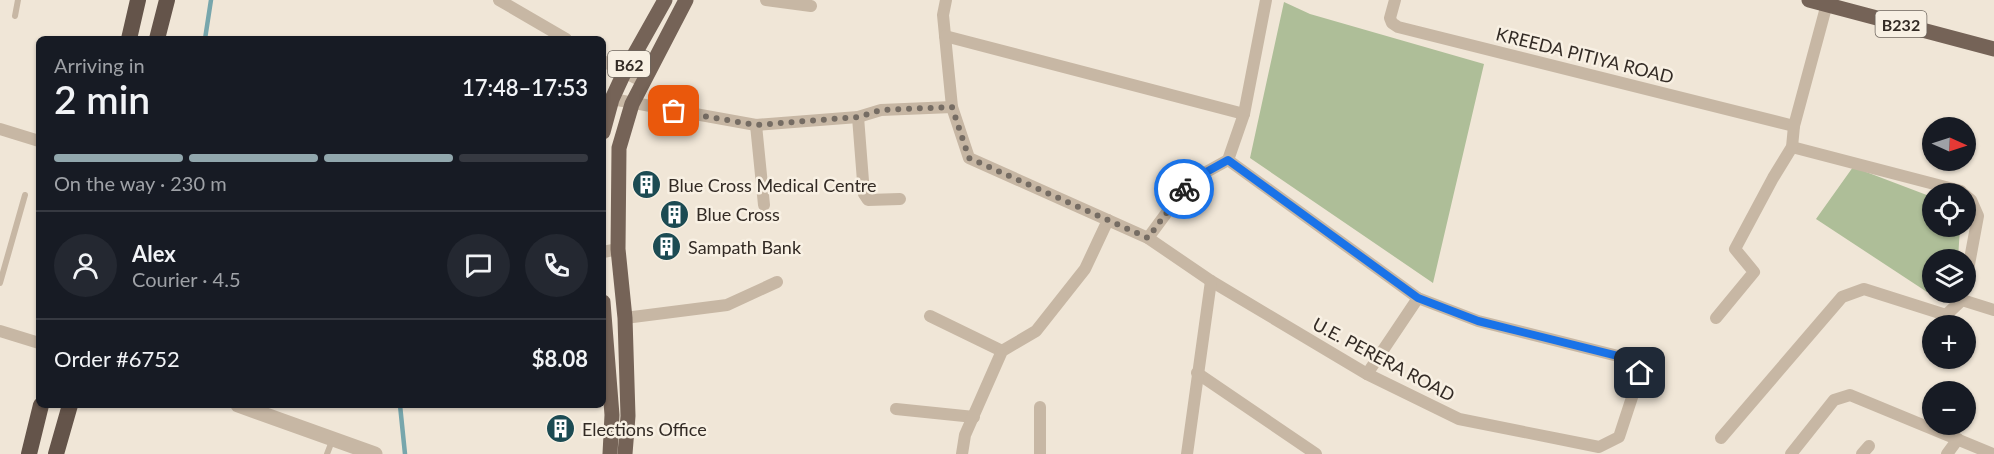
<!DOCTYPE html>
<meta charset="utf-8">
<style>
body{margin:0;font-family:Lato,sans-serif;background:#242831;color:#f1f3f6;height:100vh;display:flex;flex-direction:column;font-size:22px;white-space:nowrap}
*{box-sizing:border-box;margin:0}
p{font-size:20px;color:#9ea1a6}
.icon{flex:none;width:33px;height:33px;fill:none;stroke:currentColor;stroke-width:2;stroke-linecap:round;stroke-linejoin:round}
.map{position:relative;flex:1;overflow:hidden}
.panel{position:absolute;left:36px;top:36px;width:570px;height:372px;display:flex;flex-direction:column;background:#171b24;border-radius:9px;box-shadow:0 2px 4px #0004}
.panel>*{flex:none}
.needle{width:39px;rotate:93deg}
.fabs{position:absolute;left:1922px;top:117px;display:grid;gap:12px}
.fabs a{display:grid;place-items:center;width:54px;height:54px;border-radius:50%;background:#171b24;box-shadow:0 2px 4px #0004;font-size:30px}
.pin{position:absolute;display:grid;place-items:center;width:51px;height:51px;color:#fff;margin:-26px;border-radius:12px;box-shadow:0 3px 9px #0006}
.courier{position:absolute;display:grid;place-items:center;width:60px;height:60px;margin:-30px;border:4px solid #1a73e8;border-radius:50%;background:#fff;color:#222;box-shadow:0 2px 8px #0007}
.summary em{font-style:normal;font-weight:600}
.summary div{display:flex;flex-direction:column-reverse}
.summary{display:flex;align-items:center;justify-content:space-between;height:102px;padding:0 18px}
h1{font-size:39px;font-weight:600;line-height:45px}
.bar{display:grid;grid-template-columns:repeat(4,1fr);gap:9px 6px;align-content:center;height:72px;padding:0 18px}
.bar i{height:8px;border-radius:4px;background:#363941}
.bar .active{background:#91a7ad}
.bar p{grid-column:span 4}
.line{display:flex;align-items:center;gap:15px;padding:0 18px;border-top:2px solid #363941}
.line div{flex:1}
.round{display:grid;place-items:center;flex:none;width:63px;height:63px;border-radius:32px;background:#242831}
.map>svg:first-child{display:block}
.green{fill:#aebe98}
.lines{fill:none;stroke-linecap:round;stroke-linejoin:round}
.stream{stroke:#77a6ac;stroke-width:4.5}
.service{stroke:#c7b7a4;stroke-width:6}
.minor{stroke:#c7b7a4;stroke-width:12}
.tertiary{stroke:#c7b7a4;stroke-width:15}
.primary{stroke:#756357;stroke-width:15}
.trunk{stroke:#64544a;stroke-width:16}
.done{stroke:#756c63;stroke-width:6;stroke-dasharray:0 10.8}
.route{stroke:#1a73e8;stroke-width:8}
.labels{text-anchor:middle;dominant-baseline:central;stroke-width:5;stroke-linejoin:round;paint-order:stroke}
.shield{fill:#f8f0e3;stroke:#6e665e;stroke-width:1.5}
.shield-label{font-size:16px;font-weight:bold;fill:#332b25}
.street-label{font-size:18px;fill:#332b25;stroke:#f8f0e3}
.poi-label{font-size:18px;fill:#332b25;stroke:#f8f0e3;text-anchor:start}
</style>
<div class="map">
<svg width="1994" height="454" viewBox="0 0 1994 454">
<rect width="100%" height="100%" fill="#f0e6d7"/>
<!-- green -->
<g class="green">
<path d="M1284,2L1310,14L1484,64L1433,283L1250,158Z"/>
<path d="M1853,167L1932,197V226L1960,227L1958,259L1932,260V291L1927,292L1816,219Z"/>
</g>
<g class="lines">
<!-- stream -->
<g class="stream">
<path d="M205,39L211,0"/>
<path d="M400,405L405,454"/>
</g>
<!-- service -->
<g class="service">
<path d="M15,16L18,0"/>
<path d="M0,283L25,195"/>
<path d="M327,454L332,441"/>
</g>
<!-- minor -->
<g class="minor">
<path d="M499,0L566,39"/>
<path d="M766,0L811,6"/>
<path d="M946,0L943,15L952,107L969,158L1148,238L1211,281L1367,374L1459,419L1599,447L1619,437L1640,373L1638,361L1478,321L1418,298L1228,160"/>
<path d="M1395,0L1390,18L1392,23L1398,27L1794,126"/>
<path d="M945,36L1244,114"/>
<path d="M603,61L643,82"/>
<path d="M612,99L756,125L858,117L881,110L952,107"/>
<path d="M858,117L864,194L868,200L900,199"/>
<path d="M756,125L764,205"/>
<path d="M0,129L39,141"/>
<path d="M1792,147L1961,191L1963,194"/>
<path d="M1965,195L1971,200L1978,216L1965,286"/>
<path d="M1148,238L1190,181L1228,160L1244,114L1266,0"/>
<path d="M603,252L618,249"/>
<path d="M1962,300L1994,310"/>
<path d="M930,316L1002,351"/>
<path d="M625,318L727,305L777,282"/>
<path d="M1716,318L1754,272L1735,249L1773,178L1792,147L1794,126L1828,0"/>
<path d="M0,331L39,343"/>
<path d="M1197,373L1316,454"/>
<path d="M1367,374L1418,298"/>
<path d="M1040,407V454"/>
<path d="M896,409L974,417"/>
<path d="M1721,438L1842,297L1864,289L1946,315L1962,300"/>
<path d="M962,454L965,435L1002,351L1036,331L1085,269L1108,220"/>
<path d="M1187,454L1211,281"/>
<path d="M1791,454L1834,400L1850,395L1993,454"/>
<path d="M1862,454L1869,446"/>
<path d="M1947,454L1958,439"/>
</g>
<!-- tertiary -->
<path class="tertiary" d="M238,405L375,454"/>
<!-- primary -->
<g class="primary">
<path d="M1809,0L1994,49"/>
<path d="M603,132L612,99L624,73L665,0"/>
<path d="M603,302L612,415L610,454"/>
<path d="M625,454L628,416L625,318L618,249L619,148L632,104L686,0"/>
</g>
<!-- trunk -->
<g class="trunk">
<path d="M129,39L138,0"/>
<path d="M157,39L167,0"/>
<path d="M29,454L41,405"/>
<path d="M56,454L70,405"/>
</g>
</g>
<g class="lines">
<!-- done -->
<path class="done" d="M674,111L756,125L858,117L881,110L952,107L969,158L1148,238L1184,189"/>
<!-- route -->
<path class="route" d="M1184,189L1190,181L1228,160L1418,298L1478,321L1638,361L1640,373"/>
</g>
<!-- icons -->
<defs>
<symbol id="building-disc" viewBox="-11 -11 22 22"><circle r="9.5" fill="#1c4b53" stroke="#f8f0e3"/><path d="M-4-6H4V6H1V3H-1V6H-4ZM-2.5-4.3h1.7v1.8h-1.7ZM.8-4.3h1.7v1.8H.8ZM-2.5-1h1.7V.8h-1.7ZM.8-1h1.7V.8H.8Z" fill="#fff"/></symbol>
</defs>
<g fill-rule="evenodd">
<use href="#building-disc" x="630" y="168" width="33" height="33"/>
<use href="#building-disc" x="658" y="198" width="33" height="33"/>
<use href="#building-disc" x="650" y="230" width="33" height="33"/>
<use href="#building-disc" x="544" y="412" width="33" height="33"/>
</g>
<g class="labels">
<!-- shield labels -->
<g class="shield">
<rect x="1875.5" y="11" width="51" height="26" rx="4.5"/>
<rect x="608" y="51" width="42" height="26" rx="4.5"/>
</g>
<g class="shield-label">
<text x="1901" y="24">B232</text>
<text x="629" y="64">B62</text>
</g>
<!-- street labels -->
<g class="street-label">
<text transform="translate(1585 55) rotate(14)">KREEDA PITIYA ROAD</text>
<text transform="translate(1384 359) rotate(28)">U.E. PERERA ROAD</text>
</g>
<!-- poi labels -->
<g class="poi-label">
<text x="668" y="185">Blue Cross Medical Centre</text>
<text x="696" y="214">Blue Cross</text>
<text x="688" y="247">Sampath Bank</text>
<text x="582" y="429">Elections Office</text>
</g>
</g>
</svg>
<div class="fabs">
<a><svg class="needle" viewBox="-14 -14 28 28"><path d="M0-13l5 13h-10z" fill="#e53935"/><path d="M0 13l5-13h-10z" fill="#9ea1a6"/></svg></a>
<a><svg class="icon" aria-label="locate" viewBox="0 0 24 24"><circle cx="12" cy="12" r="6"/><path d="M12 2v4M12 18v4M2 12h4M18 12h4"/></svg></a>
<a><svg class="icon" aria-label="layers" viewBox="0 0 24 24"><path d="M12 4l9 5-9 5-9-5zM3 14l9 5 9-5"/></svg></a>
<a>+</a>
<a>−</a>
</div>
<div class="pin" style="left:674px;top:111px;background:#ea580c"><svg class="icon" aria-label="bag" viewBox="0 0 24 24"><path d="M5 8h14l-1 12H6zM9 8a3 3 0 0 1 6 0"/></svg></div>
<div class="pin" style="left:1640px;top:373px;background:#1f2937"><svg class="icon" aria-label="home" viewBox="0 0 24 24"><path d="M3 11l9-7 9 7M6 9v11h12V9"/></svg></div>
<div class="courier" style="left:1184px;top:189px"><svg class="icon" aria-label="bike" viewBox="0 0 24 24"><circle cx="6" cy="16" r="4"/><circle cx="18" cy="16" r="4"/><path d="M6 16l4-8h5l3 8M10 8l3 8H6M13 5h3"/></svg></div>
<section class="panel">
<div class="summary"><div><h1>2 min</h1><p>Arriving in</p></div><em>17:48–17:53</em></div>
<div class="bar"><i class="active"></i><i class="active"></i><i class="active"></i><i></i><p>On the way · 230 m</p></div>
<div class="line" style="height:108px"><a class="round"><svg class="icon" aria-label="person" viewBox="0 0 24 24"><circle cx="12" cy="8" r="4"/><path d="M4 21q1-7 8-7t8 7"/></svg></a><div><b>Alex</b><p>Courier · 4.5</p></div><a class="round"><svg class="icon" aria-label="chat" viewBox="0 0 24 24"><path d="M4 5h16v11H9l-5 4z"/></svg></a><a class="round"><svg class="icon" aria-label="phone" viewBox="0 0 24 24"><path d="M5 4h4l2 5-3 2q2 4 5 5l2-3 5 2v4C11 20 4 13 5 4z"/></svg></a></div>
<div class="line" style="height:78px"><div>Order #6752</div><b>$8.08</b></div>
</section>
</div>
